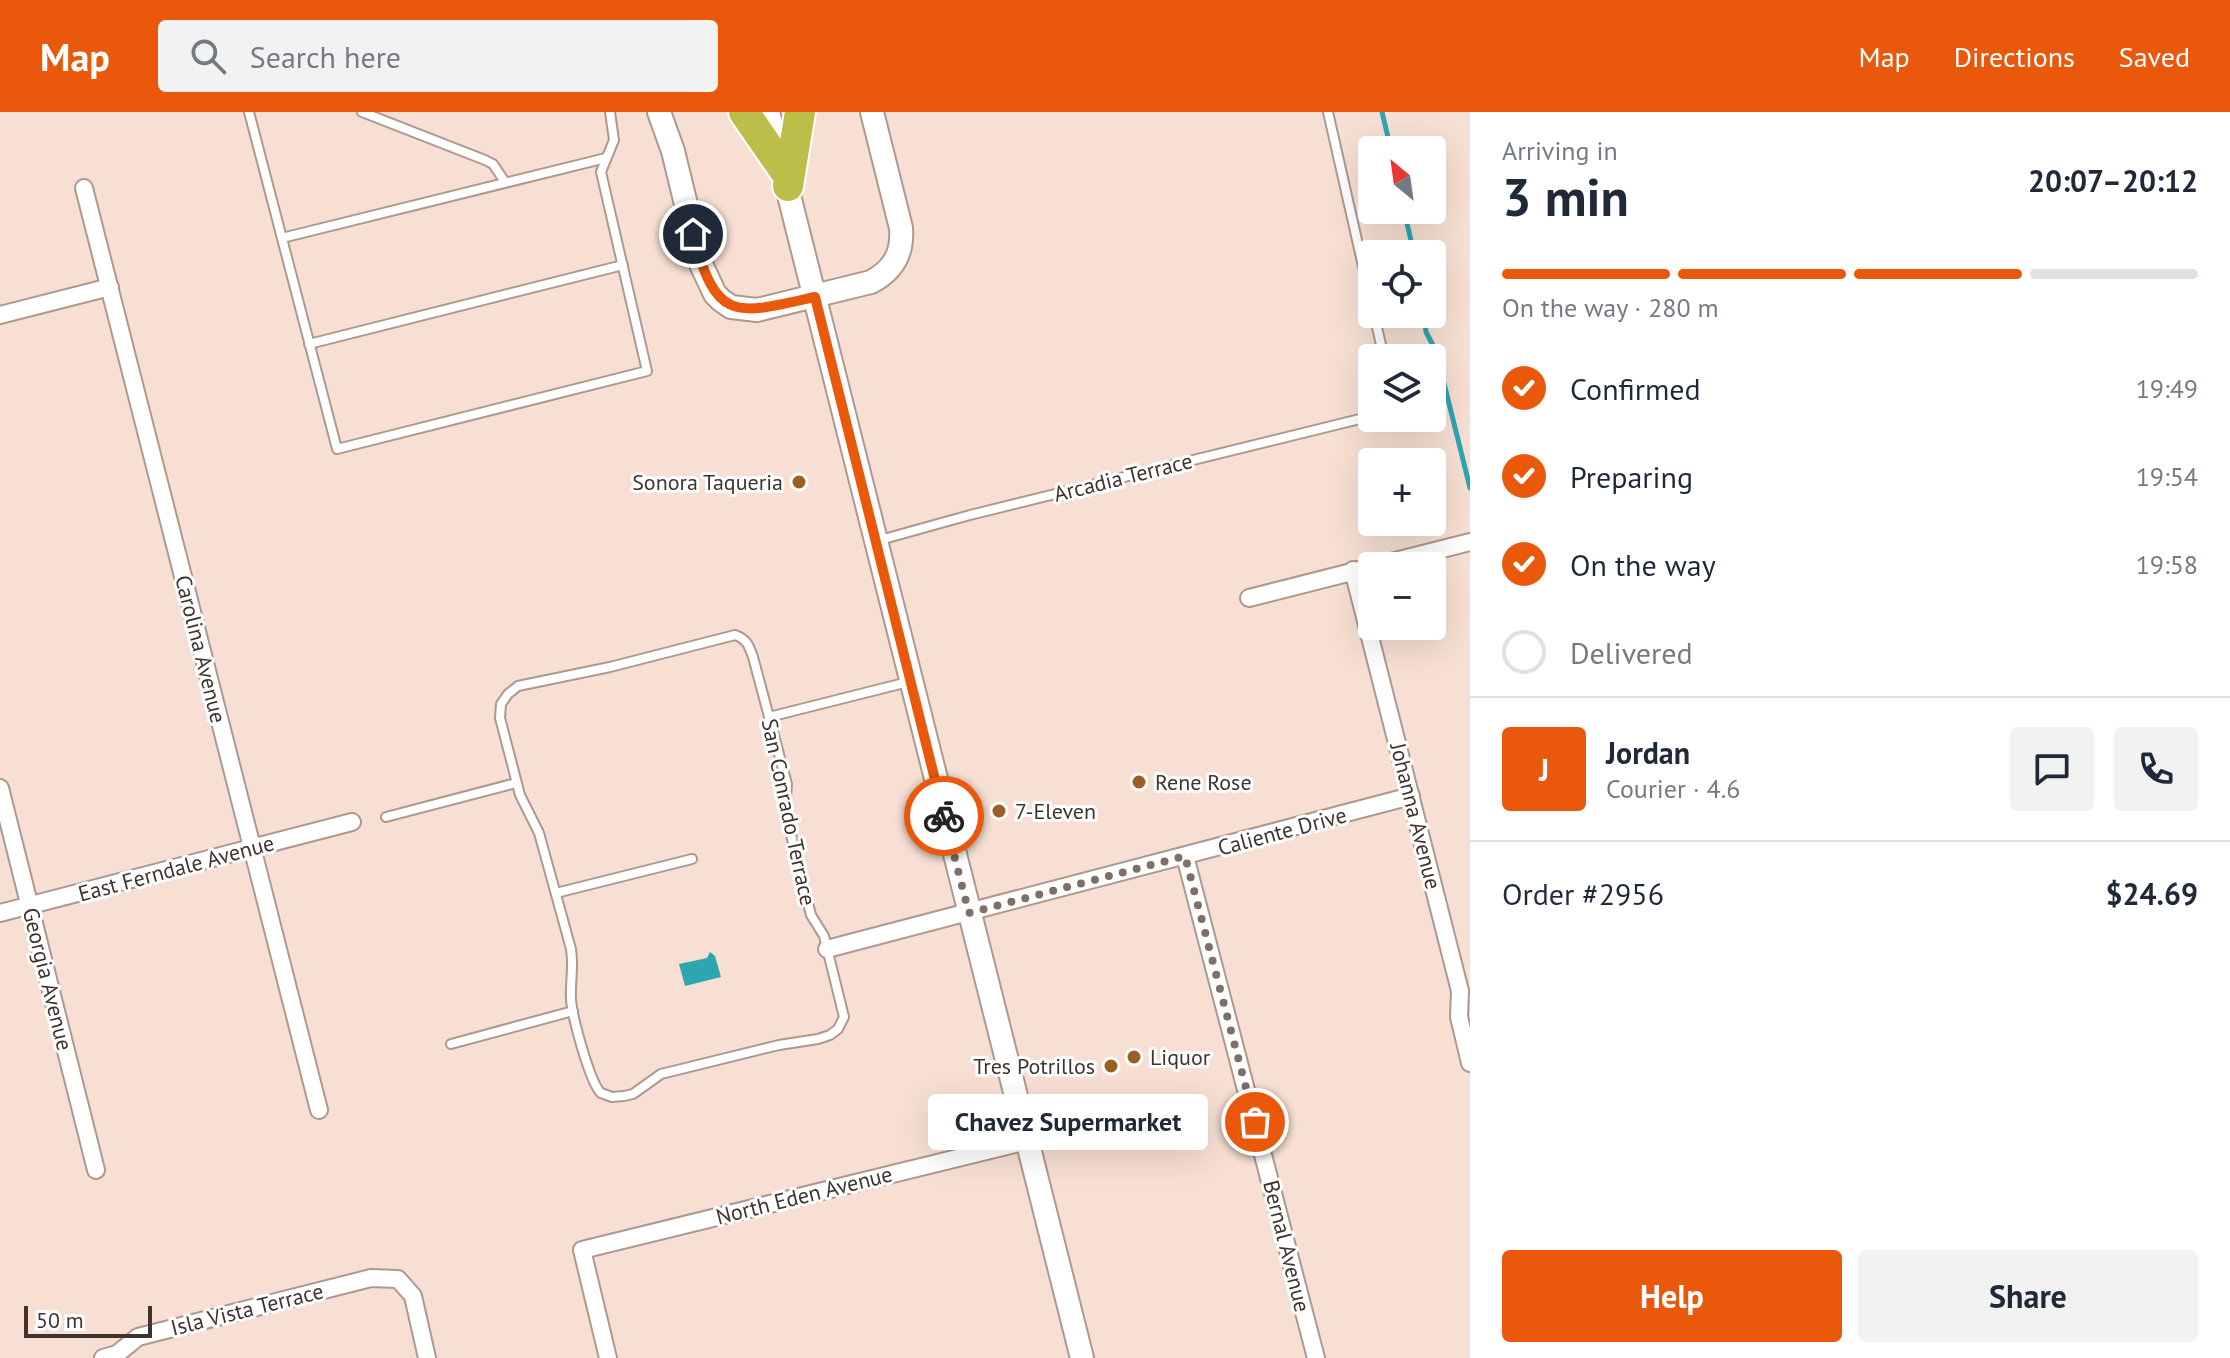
<!DOCTYPE html>
<meta charset="utf-8">
<style>
body{margin:0;font-family:"PT Sans",sans-serif;background:#f2f2f3;color:#1f2937;height:100vh;display:flex;flex-direction:column;font-size:30px;white-space:nowrap}
*{box-sizing:border-box;margin:0}
p{font-size:26px;color:#747a83}
.icon{flex:none;width:44px;height:44px;fill:none;stroke:currentColor;stroke-width:2;stroke-linecap:round;stroke-linejoin:round}
.map{position:relative;flex:1;overflow:hidden}
.sheet{display:flex;flex-direction:column;background:#fff;width:760px}
.sheet>*{flex:none}
.needle{width:52px;rotate:331deg}
.fabs{position:absolute;left:1358px;top:24px;display:grid;gap:16px}
.fabs a{display:grid;place-items:center;width:88px;height:88px;border-radius:8px;background:#fff;box-shadow:0 8px 32px #0002;font-size:40px}
.scale{position:absolute;left:24px;bottom:20px;width:128px;box-sizing:border-box;padding-left:8px;border:4px solid #3d332f;border-top:0;font-size:22px;line-height:28px;white-space:nowrap;color:#3d332f;-webkit-text-stroke:6px #fff;paint-order:stroke}
.pin{position:absolute;display:grid;place-items:center;width:68px;height:68px;color:#fff;margin:-34px;border:4px solid #fff;border-radius:50%;box-shadow:0 2px 8px #0007}
.courier{position:absolute;display:grid;place-items:center;width:80px;height:80px;margin:-40px;border:6px solid #ea580c;border-radius:50%;background:#fff;color:#222;box-shadow:0 2px 10px #0007}
.bubble{position:absolute;height:56px;border-radius:8px;background:#fff;box-shadow:0 8px 32px #0002;font-size:26px;font-weight:700;line-height:56px;text-align:center}
.head em{font-style:normal;font-weight:700}
.head div{display:flex;flex-direction:column-reverse}
.head{display:flex;align-items:center;justify-content:space-between;height:136px;padding:0 32px}
h1{font-size:52px;font-weight:700;line-height:60px}
.bar{display:grid;grid-template-columns:repeat(4,1fr);gap:12px 8px;align-content:center;height:96px;padding:0 32px}
.bar i{height:10px;border-radius:6px;background:#e0e1e3}
.bar .selected{background:#ea580c}
.bar p{grid-column:span 4}
.line{display:flex;align-items:center;gap:20px;padding:0 32px;border-top:2px solid #e0e1e3}
.line div{flex:1}
.round{display:grid;place-items:center;flex:none;width:84px;height:84px;border-radius:8px;background:#f2f2f3}
ol{padding:0 32px;list-style:none}
li{display:flex;align-items:center;gap:24px;height:88px}
li p{margin-inline-start:auto}
li .icon{padding:8px;border-radius:50%;background:#ea580c;color:#fff;stroke-width:4}
li:last-child{color:#747a83}
li i{width:44px;height:44px;border:4px solid #e0e1e3;border-radius:50%}
.action{display:flex;gap:16px;margin-top:auto;padding:16px 32px}
.action a{flex:1;height:92px;border-radius:8px;background:#ea580c;color:#fff;font-size:32px;font-weight:700;line-height:92px;text-align:center}
.action a+a{background:#f2f2f3;color:#1f2937}
header{display:flex;align-items:center;gap:48px;box-sizing:border-box;height:112px;padding:0 40px;background:#ea580c;color:#fff}
header strong{font-size:38px}
nav{display:flex;gap:44px;margin-inline-start:auto;font-size:28px}
.search{width:560px;height:72px;background:#f2f2f3;display:flex;align-items:center;gap:20px;box-sizing:border-box;padding:0 28px;border-radius:8px;color:#747a83;font-size:30px}
main{display:flex;flex:1;min-height:0}
.map>svg:first-child{display:block}
.water{fill:#2ea6b0}
.lines{fill:none;stroke-linecap:round;stroke-linejoin:round}
.stream{stroke:#2ea6b0;stroke-width:5}
.lane-casing{stroke:#af988d;stroke-width:12}
.street-casing{stroke:#af988d;stroke-width:20}
.secondary-casing{stroke:#af988d;stroke-width:26}
.highway-casing{stroke:#fff;stroke-width:34}
.lane{stroke:#fff;stroke-width:8}
.street{stroke:#fff;stroke-width:16}
.secondary{stroke:#fff;stroke-width:22}
.highway{stroke:#bbbf49;stroke-width:30}
.done{stroke:#7e6f68;stroke-width:8;stroke-dasharray:0 14.4}
.route{stroke:#ea580c;stroke-width:10}
.poi-dot{fill:#9b6021;stroke:#fff;stroke-width:3}
.labels{text-anchor:middle;dominant-baseline:central;stroke-width:6;stroke-linejoin:round;paint-order:stroke}
.street-label{font-size:22px;fill:#3d332f;stroke:#fff}
.poi-label{font-size:22px;fill:#3d332f;stroke:#fff;text-anchor:start}
</style>
<header>
<strong>Map</strong>
<div class="search"><svg class="icon" aria-label="search" viewBox="0 0 24 24"><circle cx="10" cy="10" r="6"/><path d="M15 15l6 6"/></svg>Search here</div>
<nav><a>Map</a><a>Directions</a><a>Saved</a></nav>
</header>
<main>
<div class="map">
<svg width="1470" height="1246" viewBox="0 0 1470 1246">
<rect width="100%" height="100%" fill="#f7dfd3"/>
<!-- water -->
<path class="water" d="M710,840L715,844L721,865L685,874L679,852L707,846Z"/>
<g class="lines">
<!-- stream -->
<g class="stream">
<path d="M1382,0L1391,38"/>
<path d="M1404,98L1414,142"/>
<path d="M1424,202L1426,220L1436,239L1470,376"/>
</g>
<defs>
<g id="lane">
<path d="M249,0L337,337L647,259L601,60L614,28L610,0"/>
<path d="M362,0L485,48L493,52L505,70"/>
<path d="M1328,0L1372,194"/>
<path d="M282,126L606,46"/>
<path d="M1374,202L1384,246"/>
<path d="M309,232L623,153"/>
<path d="M880,428L970,403L1372,304"/>
<path d="M735,523C747,527 749,534 753,545L787,672L785,699L811,803L824,824L844,905L838,917L830,923L818,927L779,933L661,962L633,982L624,984L612,985L601,981C590,971 572,904 571,887C570,870 574,855 571,837L539,721L520,683L500,606L501,592L508,582L518,574L610,555Z"/>
<path d="M769,605L908,570"/>
<path d="M386,705L516,671"/>
<path d="M556,781L692,747"/>
<path d="M451,932L573,899"/>
</g>
<g id="street">
<path d="M84,76L319,998"/>
<path d="M0,203L110,175"/>
<path d="M1353,458L1460,879L1459,905L1470,951"/>
<path d="M1249,486L1470,430"/>
<path d="M0,676L96,1058"/>
<path d="M1185,744L1316,1246"/>
<path d="M0,801L352,710"/>
<path d="M827,837L1411,684"/>
<path d="M103,1246L117,1242L138,1225L371,1166L398,1167L413,1184L427,1246"/>
<path d="M608,1246L582,1138L1027,1029"/>
</g>
<g id="secondary">
<path d="M659,0L673,39L700,150L715,182L721,188L731,195L757,198L871,170C894,158 903,141 901,116L872,0"/>
<path d="M768,0L1082,1246"/>
</g>
<g id="highway">
<path d="M744,0L784,58"/>
<path d="M788,74L800,0"/>
</g>
</defs>
<!-- lane casing -->
<use href="#lane" class="lane-casing"/>
<!-- street casing -->
<use href="#street" class="street-casing"/>
<!-- secondary casing -->
<use href="#secondary" class="secondary-casing"/>
<!-- highway casing -->
<use href="#highway" class="highway-casing"/>
<!-- lane -->
<use href="#lane" class="lane"/>
<!-- street -->
<use href="#street" class="street"/>
<!-- secondary -->
<use href="#secondary" class="secondary"/>
<!-- highway -->
<use href="#highway" class="highway"/>
</g>
<g class="lines">
<!-- done -->
<path class="done" d="M944,704L969,801L1185,744L1255,1010"/>
<!-- route -->
<path class="route" d="M693,122C716,211 735,203 815,185L944,704"/>
</g>
<!-- markers -->
<g class="poi-dot">
<circle cx="799" cy="370" r="8"/>
<circle cx="1139" cy="670" r="8"/>
<circle cx="999" cy="699" r="8"/>
<circle cx="1134" cy="945" r="8"/>
<circle cx="1111" cy="954" r="8"/>
</g>
<g class="labels">
<!-- street labels -->
<g class="street-label">
<text transform="translate(1123 365) rotate(-14)">Arcadia Terrace</text>
<text transform="translate(201 537) rotate(76)">Carolina Avenue</text>
<text transform="translate(789 700) rotate(78)">San Conrado Terrace</text>
<text transform="translate(1416 704) rotate(76)">Johanna Avenue</text>
<text transform="translate(1282 719) rotate(-15)">Caliente Drive</text>
<text transform="translate(176 756) rotate(-15)">East Ferndale Avenue</text>
<text transform="translate(48 867) rotate(76)">Georgia Avenue</text>
<text transform="translate(804 1083) rotate(-14)">North Eden Avenue</text>
<text transform="translate(1287 1134) rotate(76)">Bernal Avenue</text>
<text transform="translate(247 1197) rotate(-14)">Isla Vista Terrace</text>
</g>
<!-- poi labels -->
<g class="poi-label">
<text x="783" y="370" text-anchor="end">Sonora Taqueria</text>
<text x="1155" y="670">Rene Rose</text>
<text x="1015" y="699">7-Eleven</text>
<text x="1150" y="945">Liquor</text>
<text x="1095" y="954" text-anchor="end">Tres Potrillos</text>
</g>
</g>
</svg>
<div class="fabs">
<a><svg class="needle" viewBox="-14 -14 28 28"><path d="M0-13l5 13h-10z" fill="#e53935"/><path d="M0 13l5-13h-10z" fill="#747a83"/></svg></a>
<a><svg class="icon" aria-label="locate" viewBox="0 0 24 24"><circle cx="12" cy="12" r="6"/><path d="M12 2v4M12 18v4M2 12h4M18 12h4"/></svg></a>
<a><svg class="icon" aria-label="layers" viewBox="0 0 24 24"><path d="M12 4l9 5-9 5-9-5zM3 14l9 5 9-5"/></svg></a>
<a>+</a>
<a>−</a>
</div>
<div class="scale">50 m</div>
<div class="pin" style="left:1255px;top:1010px;background:#ea580c"><svg class="icon" aria-label="bag" viewBox="0 0 24 24"><path d="M5 8h14l-1 12H6zM9 8a3 3 0 0 1 6 0"/></svg></div>
<div class="pin" style="left:693px;top:122px;background:#1f2937"><svg class="icon" aria-label="home" viewBox="0 0 24 24"><path d="M3 11l9-7 9 7M6 9v11h12V9"/></svg></div>
<div class="courier" style="left:944px;top:704px"><svg class="icon" aria-label="bike" viewBox="0 0 24 24"><circle cx="6" cy="16" r="4"/><circle cx="18" cy="16" r="4"/><path d="M6 16l4-8h5l3 8M10 8l3 8H6M13 5h3"/></svg></div>
<div class="bubble" style="left:928px;top:982px;width:280px">Chavez Supermarket</div>
</div>
<section class="sheet">
<div class="head"><div><h1>3 min</h1><p>Arriving in</p></div><em>20:07–20:12</em></div>
<div class="bar"><i class="selected"></i><i class="selected"></i><i class="selected"></i><i></i><p>On the way · 280 m</p></div>
<ol>
<li><svg class="icon" aria-label="check" viewBox="0 0 24 24"><path d="M5 12l5 5 9-10"/></svg>Confirmed<p>19:49</p></li>
<li><svg class="icon" aria-label="check" viewBox="0 0 24 24"><path d="M5 12l5 5 9-10"/></svg>Preparing<p>19:54</p></li>
<li><svg class="icon" aria-label="check" viewBox="0 0 24 24"><path d="M5 12l5 5 9-10"/></svg>On the way<p>19:58</p></li>
<li><i></i>Delivered</li>
</ol>
<div class="line" style="height:144px"><b class="round" style="background:#ea580c;color:#fff">J</b><div><b>Jordan</b><p>Courier · 4.6</p></div><a class="round"><svg class="icon" aria-label="chat" viewBox="0 0 24 24"><path d="M4 5h16v11H9l-5 4z"/></svg></a><a class="round"><svg class="icon" aria-label="phone" viewBox="0 0 24 24"><path d="M5 4h4l2 5-3 2q2 4 5 5l2-3 5 2v4C11 20 4 13 5 4z"/></svg></a></div>
<div class="line" style="height:104px"><div>Order #2956</div><b>$24.69</b></div>
<div class="action"><a>Help</a><a>Share</a></div>
</section>
</main>
